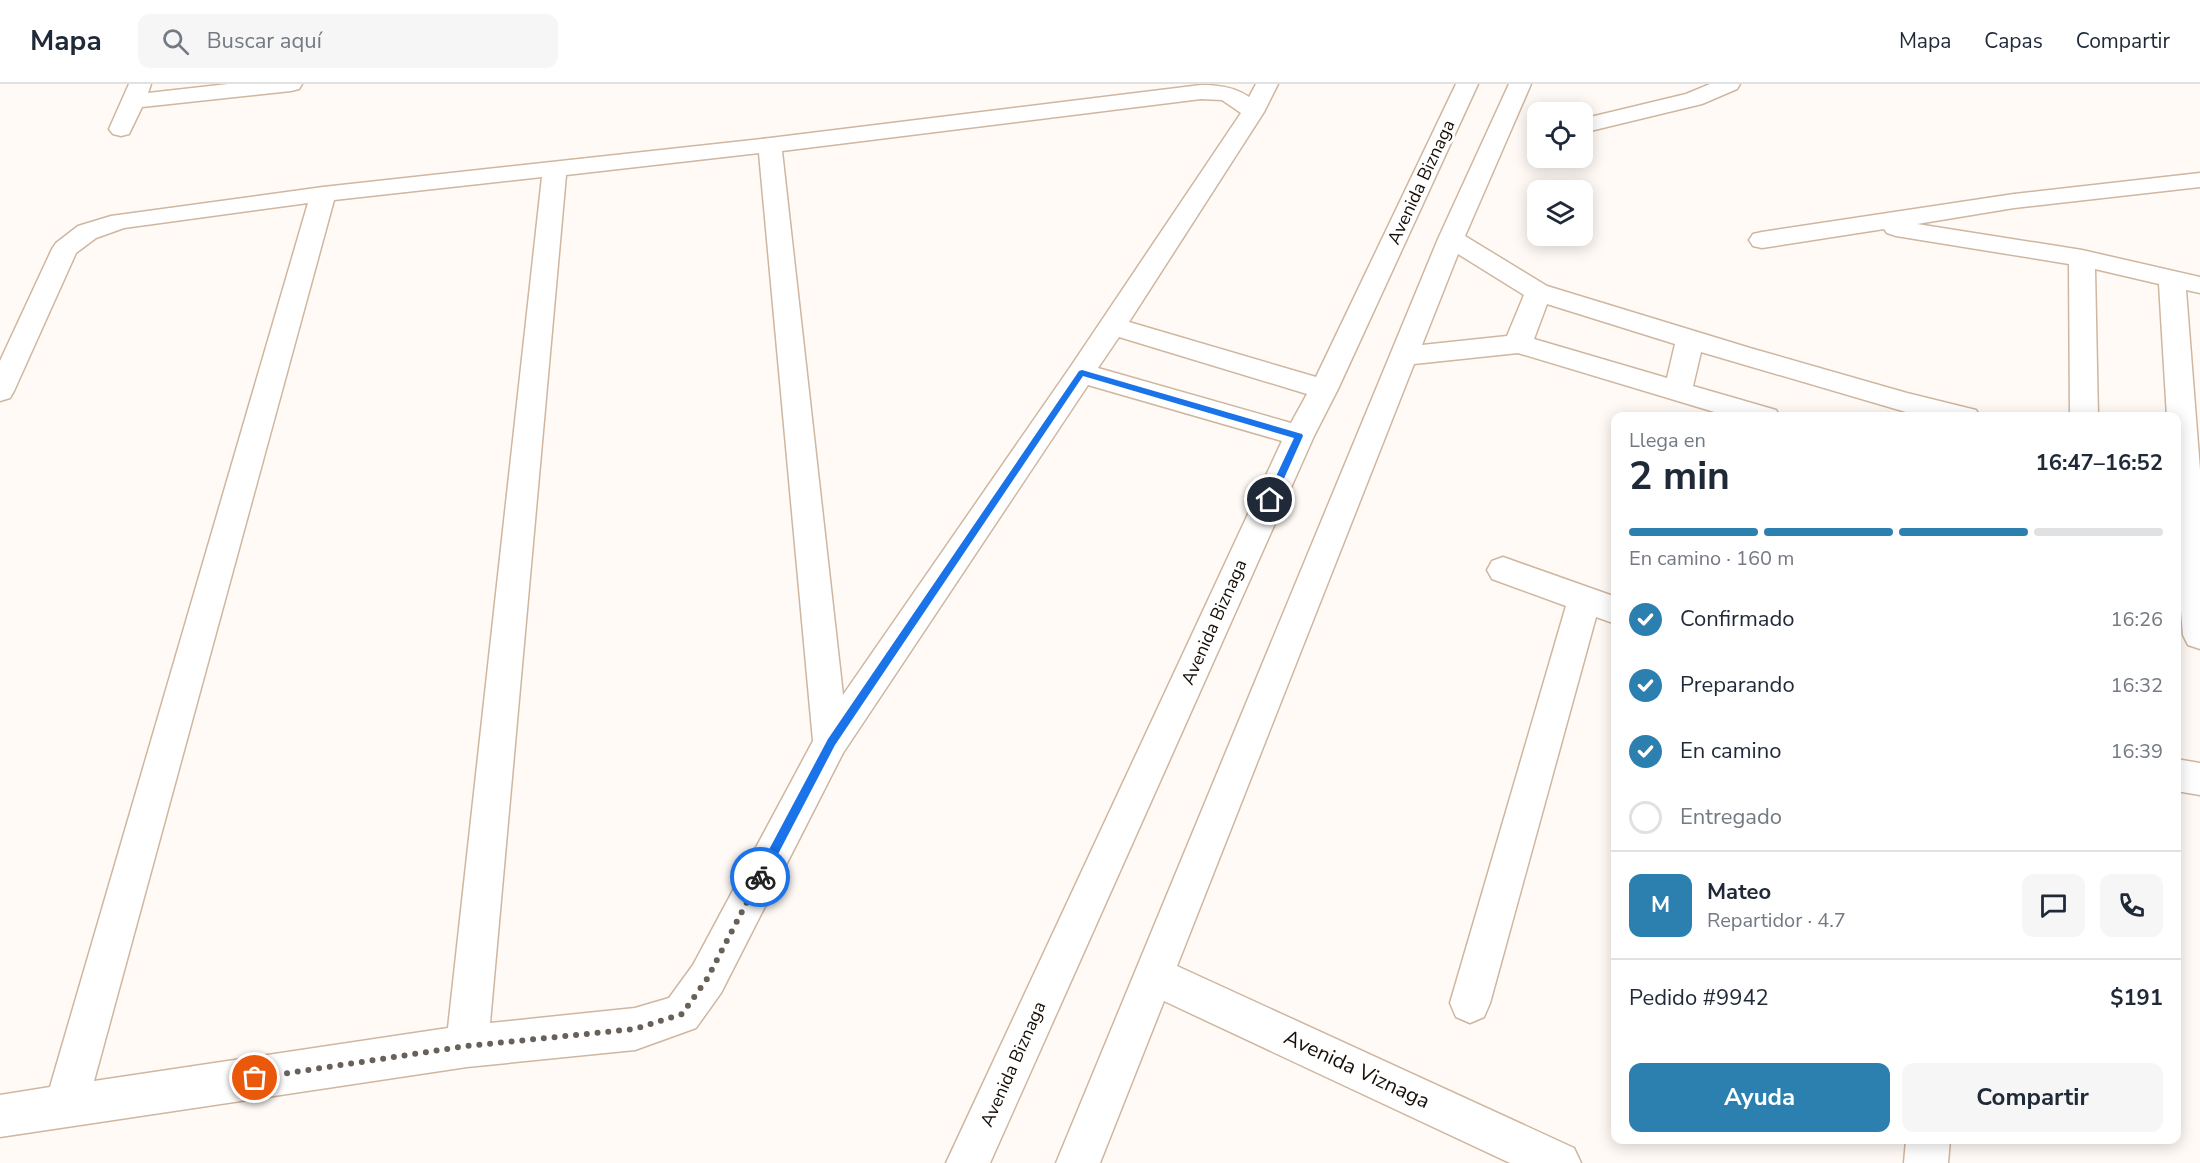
<!DOCTYPE html>
<html lang="es">
<meta charset="utf-8">
<style>
body{margin:0;font-family:"Nunito Sans",sans-serif;background:#f6f6f7;color:#1f2937;height:100vh;display:flex;flex-direction:column;font-size:22px;white-space:nowrap}
*{box-sizing:border-box;margin:0}
p{font-size:20px;color:#747a83}
.icon{flex:none;width:33px;height:33px;fill:none;stroke:currentColor;stroke-width:2;stroke-linecap:round;stroke-linejoin:round}
.map{position:relative;flex:1;overflow:hidden}
.side{position:absolute;left:1611px;top:328px;width:570px;height:732px;display:flex;flex-direction:column;background:#fff;border-radius:12px;box-shadow:0 3px 15px #0003}
.side>*{flex:none}
.fabs{position:absolute;left:1527px;top:18px;display:grid;gap:12px}
.fabs a{display:grid;place-items:center;width:66px;height:66px;border-radius:12px;background:#fff;box-shadow:0 3px 15px #0003;font-size:30px}
.pin{position:absolute;display:grid;place-items:center;width:51px;height:51px;color:#fff;margin:-26px;border:3px solid #fff;border-radius:50%;box-shadow:0 2px 6px #0007}
.courier{position:absolute;display:grid;place-items:center;width:60px;height:60px;margin:-30px;border:4px solid #1a73e8;border-radius:50%;background:#fff;color:#222;box-shadow:0 2px 8px #0007}
.overview em{font-style:normal;font-weight:700}
.overview div{display:flex;flex-direction:column-reverse}
.overview{display:flex;align-items:center;justify-content:space-between;height:102px;padding:0 18px}
h1{font-size:39px;font-weight:700;line-height:45px}
.bar{display:grid;grid-template-columns:repeat(4,1fr);gap:9px 6px;align-content:center;height:72px;padding:0 18px}
.bar i{height:8px;border-radius:4px;background:#e0e1e3}
.bar .on{background:#2b80b0}
.bar p{grid-column:span 4}
.line{display:flex;align-items:center;gap:15px;padding:0 18px;border-top:2px solid #e0e1e3}
.line div{flex:1}
.round{display:grid;place-items:center;flex:none;width:63px;height:63px;border-radius:12px;background:#f6f6f7}
ol{padding:0 18px;list-style:none}
li{display:flex;align-items:center;gap:18px;height:66px}
li p{margin-inline-start:auto}
li .icon{padding:6px;border-radius:50%;background:#2b80b0;color:#fff;stroke-width:4}
li:last-child{color:#747a83}
li i{width:33px;height:33px;border:3px solid #e0e1e3;border-radius:50%}
.action{display:flex;gap:12px;margin-top:auto;padding:12px 18px}
.action a{flex:1;height:69px;border-radius:12px;background:#2b80b0;color:#fff;font-size:24px;font-weight:700;line-height:69px;text-align:center}
.action a+a{background:#f6f6f7;color:#1f2937}
header{display:flex;align-items:center;gap:36px;box-sizing:border-box;height:84px;padding:0 30px;background:#fff;border-bottom:2px solid #e0e1e3}
header strong{font-size:28px}
nav{display:flex;gap:33px;margin-inline-start:auto;font-size:21px}
.search{width:420px;height:54px;background:#f6f6f7;display:flex;align-items:center;gap:15px;box-sizing:border-box;padding:0 21px;border-radius:12px;color:#747a83;font-size:22px}
.map>svg:first-child{display:block}
.lines{fill:none;stroke-linecap:round;stroke-linejoin:round}
.minor-casing{stroke:#cfb6a0;stroke-width:3}
.minor{fill:#fff;fill-rule:evenodd}
.route{fill:#1a73e8}
.done{stroke:#68615a;stroke-width:6;stroke-dasharray:0 10.8}
.labels{text-anchor:middle;dominant-baseline:central;stroke-width:6;stroke-linejoin:round;paint-order:stroke}
.street-label{font-size:18px;fill:#170f07;stroke:#fff}
.near-street-label{font-size:21px;fill:#170f07;stroke:#fff}
</style>
<header>
<strong>Mapa</strong>
<div class="search"><svg class="icon" aria-label="search" viewBox="0 0 24 24"><circle cx="10" cy="10" r="6"/><path d="M15 15l6 6"/></svg>Buscar aquí</div>
<nav><a>Mapa</a><a>Capas</a><a>Compartir</a></nav>
</header>
<div class="map">
<svg width="2200" height="1079" viewBox="0 0 2200 1079">
<rect width="100%" height="100%" fill="#fffaf5"/>
<g class="lines">
<defs>
<g id="minor">
<path d="M129,0H151L148,9L228,0H302L299,5L291,7L142,23L129,50L121,52L113,50L109,45Z"/>
<path d="M1256,0H1278L1264,28L1129,238L1316,293L1456,0H1478L1338,305L1314,352L990,1079H946L1282,357L1088,301L843,669L721,909L696,944L635,966L467,983L0,1053V1011L50,1003L308,119L124,144L96,154L76,169L14,307L10,314L0,317V277L52,165L56,159L78,142L111,132L323,103L770,54L1201,1C1218,1 1235,3 1249,13ZM1201,15L1222,16L1241,29L1071,282L843,611L782,67ZM759,69L813,657L693,881L669,914L635,924L490,939L566,91ZM542,93L448,944L94,997L334,116ZM1119,253L1307,310L1291,339L1098,284Z"/>
<path d="M1509,0H1531L1465,152L1547,202L1750,264L1907,309L1976,326L1980,333H1923L1701,268L1693,302L1776,326L1780,333H1731L1518,269L1414,280L1177,882L1574,1064L1581,1079H1510L1164,917L1100,1079H1056L1438,155ZM1458,170L1524,211L1507,252L1422,261ZM1547,220L1675,260L1667,294L1534,255Z"/>
<path d="M1710,0H1740L1737,5L1702,20L1582,49V35L1686,10Z"/>
<path d="M2200,89V103L2014,124L1917,140L2082,166L2200,193V209L2186,206L2200,386V565L2188,561L2183,551L2176,466V333H2167L2159,200L2095,185L2098,333H2070L2069,180L1896,152L1887,149L1884,145L1762,164L1753,162L1749,156L1753,150L1762,148L2014,110Z"/>
<path d="M1503,473L1616,513V540L1596,533L1490,919L1484,933L1470,939L1456,933L1450,919L1566,522L1492,495L1487,486L1492,477Z"/>
<path d="M2176,675L2200,679V711L2176,707Z"/>
<path d="M1906,1056H1950L1948,1079H1904Z"/>
</g>
</defs>
<!-- minor casing -->
<use href="#minor" class="minor-casing"/>
<!-- minor -->
<use href="#minor" class="minor"/>
</g>
<!-- route -->
<path class="route" d="M1082,286L1302,350L1303,352L1273,419L1270,420L1265,416L1294,354L1083,292L835,661L764,797H756V790L828,655L1079,287Z"/>
<g class="lines">
<!-- done -->
<path class="done" d="M255,994L467,962L635,945L682,930L707,895L760,793"/>
</g>
<g class="labels">
<!-- street labels -->
<g class="street-label">
<text transform="translate(1421 98) rotate(-65)">Avenida Biznaga</text>
<text transform="translate(1214 538) rotate(-66)">Avenida Biznaga</text>
<text transform="translate(1013 980) rotate(-66)">Avenida Biznaga</text>
</g>
<!-- near-street labels -->
<g class="near-street-label">
<text transform="translate(1357 985) rotate(25)">Avenida Viznaga</text>
</g>
</g>
</svg>
<div class="fabs">
<a><svg class="icon" aria-label="locate" viewBox="0 0 24 24"><circle cx="12" cy="12" r="6"/><path d="M12 2v4M12 18v4M2 12h4M18 12h4"/></svg></a>
<a><svg class="icon" aria-label="layers" viewBox="0 0 24 24"><path d="M12 4l9 5-9 5-9-5zM3 14l9 5 9-5"/></svg></a>
</div>
<div class="pin" style="left:255px;top:994px;background:#ea580c"><svg class="icon" aria-label="bag" viewBox="0 0 24 24"><path d="M5 8h14l-1 12H6zM9 8a3 3 0 0 1 6 0"/></svg></div>
<div class="pin" style="left:1270px;top:416px;background:#1f2937"><svg class="icon" aria-label="home" viewBox="0 0 24 24"><path d="M3 11l9-7 9 7M6 9v11h12V9"/></svg></div>
<div class="courier" style="left:760px;top:793px"><svg class="icon" aria-label="bike" viewBox="0 0 24 24"><circle cx="6" cy="16" r="4"/><circle cx="18" cy="16" r="4"/><path d="M6 16l4-8h5l3 8M10 8l3 8H6M13 5h3"/></svg></div>
<section class="side">
<div class="overview"><div><h1>2 min</h1><p>Llega en</p></div><em>16:47–16:52</em></div>
<div class="bar"><i class="on"></i><i class="on"></i><i class="on"></i><i></i><p>En camino · 160 m</p></div>
<ol>
<li><svg class="icon" aria-label="check" viewBox="0 0 24 24"><path d="M5 12l5 5 9-10"/></svg>Confirmado<p>16:26</p></li>
<li><svg class="icon" aria-label="check" viewBox="0 0 24 24"><path d="M5 12l5 5 9-10"/></svg>Preparando<p>16:32</p></li>
<li><svg class="icon" aria-label="check" viewBox="0 0 24 24"><path d="M5 12l5 5 9-10"/></svg>En camino<p>16:39</p></li>
<li><i></i>Entregado</li>
</ol>
<div class="line" style="height:108px"><b class="round" style="background:#2b80b0;color:#fff">M</b><div><b>Mateo</b><p>Repartidor · 4.7</p></div><a class="round"><svg class="icon" aria-label="chat" viewBox="0 0 24 24"><path d="M4 5h16v11H9l-5 4z"/></svg></a><a class="round"><svg class="icon" aria-label="phone" viewBox="0 0 24 24"><path d="M5 4h4l2 5-3 2q2 4 5 5l2-3 5 2v4C11 20 4 13 5 4z"/></svg></a></div>
<div class="line" style="height:78px"><div>Pedido #9942</div><b>$191</b></div>
<div class="action"><a>Ayuda</a><a>Compartir</a></div>
</section>
</div>
